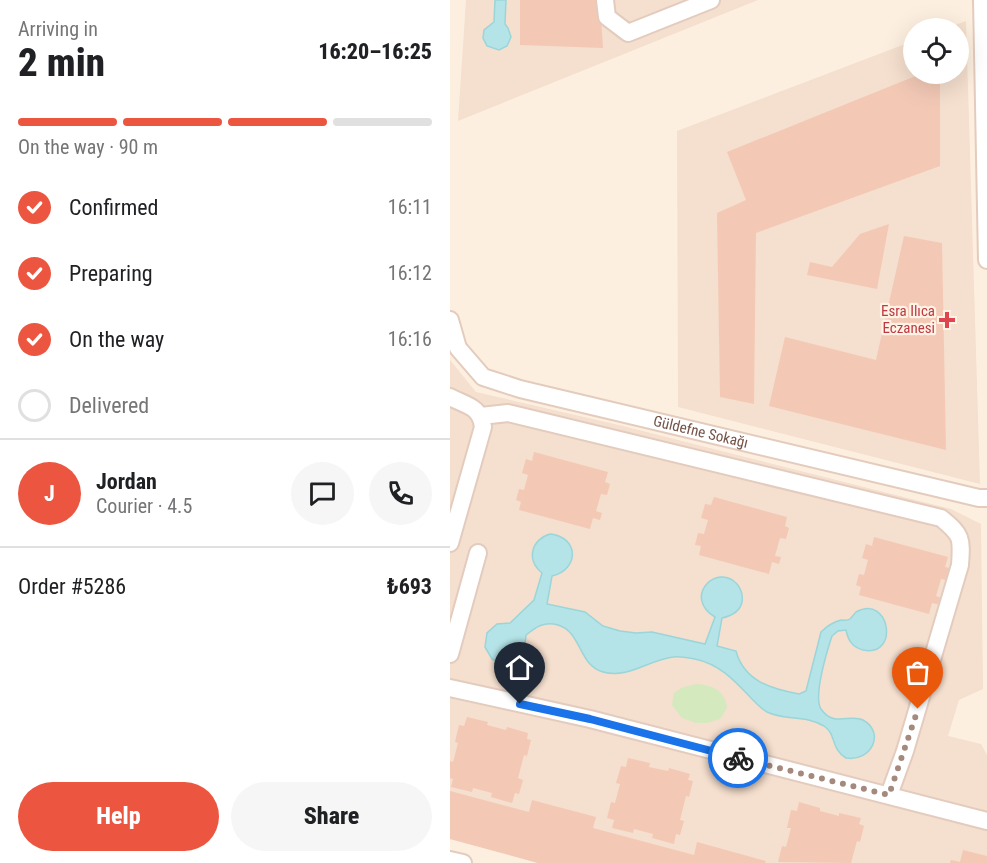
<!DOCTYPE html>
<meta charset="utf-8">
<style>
body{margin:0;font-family:"Roboto Condensed",sans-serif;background:#f6f6f6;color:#202124;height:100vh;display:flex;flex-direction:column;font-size:22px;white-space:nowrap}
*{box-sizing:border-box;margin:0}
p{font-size:20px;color:#757577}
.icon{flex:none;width:33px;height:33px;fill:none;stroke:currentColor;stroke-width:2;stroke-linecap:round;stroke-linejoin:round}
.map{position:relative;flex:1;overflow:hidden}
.side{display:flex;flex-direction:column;background:#fff;width:450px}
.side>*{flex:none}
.buttons{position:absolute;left:453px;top:18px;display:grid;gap:12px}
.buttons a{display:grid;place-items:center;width:66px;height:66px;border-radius:50%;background:#fff;box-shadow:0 6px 24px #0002;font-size:30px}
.pin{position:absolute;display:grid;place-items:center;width:51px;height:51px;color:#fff;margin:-62px -26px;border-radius:50% 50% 50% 0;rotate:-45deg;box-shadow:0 0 6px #0007}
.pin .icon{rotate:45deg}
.courier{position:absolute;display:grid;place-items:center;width:60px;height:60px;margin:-30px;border:4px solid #1a73e8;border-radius:50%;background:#fff;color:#222;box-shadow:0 2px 8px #0007}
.head em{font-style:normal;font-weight:800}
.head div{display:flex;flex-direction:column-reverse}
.head{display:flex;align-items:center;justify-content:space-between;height:102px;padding:0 18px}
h1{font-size:39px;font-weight:800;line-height:45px}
.bar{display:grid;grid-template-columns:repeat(4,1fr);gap:9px 6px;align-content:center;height:72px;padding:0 18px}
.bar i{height:8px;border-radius:4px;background:#e0e0e0}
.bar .selected{background:#ec553f}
.bar p{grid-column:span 4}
.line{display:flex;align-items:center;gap:15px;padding:0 18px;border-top:2px solid #e0e0e0}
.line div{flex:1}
.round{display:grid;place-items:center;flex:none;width:63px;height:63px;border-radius:32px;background:#f6f6f6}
ol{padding:0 18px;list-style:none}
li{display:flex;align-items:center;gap:18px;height:66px}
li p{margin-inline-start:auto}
li .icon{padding:6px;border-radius:50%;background:#ec553f;color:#fff;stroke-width:4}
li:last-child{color:#757577}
li i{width:33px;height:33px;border:3px solid #e0e0e0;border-radius:50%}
.button{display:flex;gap:12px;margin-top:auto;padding:12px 18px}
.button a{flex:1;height:69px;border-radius:36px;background:#ec553f;color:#fff;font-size:24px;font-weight:800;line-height:69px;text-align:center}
.button a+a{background:#f6f6f6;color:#202124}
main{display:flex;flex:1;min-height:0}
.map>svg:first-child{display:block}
.residential{fill:#f5dfce}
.green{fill:#d4eabe}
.water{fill:#b4e4e7;stroke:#9ad5d9;stroke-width:1.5}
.building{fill:#f3c9b6}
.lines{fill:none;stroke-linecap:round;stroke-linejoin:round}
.minor-casing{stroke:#e3ccbe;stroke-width:20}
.minor{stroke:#fff;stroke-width:16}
.done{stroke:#a4897c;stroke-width:6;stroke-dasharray:0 10.8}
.route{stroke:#1a73e8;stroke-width:8}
.health-dot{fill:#e0444e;stroke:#fff3e6;stroke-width:2}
.labels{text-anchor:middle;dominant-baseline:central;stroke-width:4.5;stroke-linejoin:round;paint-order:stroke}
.health-label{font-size:15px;fill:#be3a42;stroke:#fff3e6;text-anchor:end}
.street-label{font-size:15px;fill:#745246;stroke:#fff3e6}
</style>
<main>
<section class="side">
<div class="head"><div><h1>2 min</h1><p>Arriving in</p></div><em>16:20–16:25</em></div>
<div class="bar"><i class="selected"></i><i class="selected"></i><i class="selected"></i><i></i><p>On the way · 90 m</p></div>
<ol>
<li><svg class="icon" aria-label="check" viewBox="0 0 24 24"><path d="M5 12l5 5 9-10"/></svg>Confirmed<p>16:11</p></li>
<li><svg class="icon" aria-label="check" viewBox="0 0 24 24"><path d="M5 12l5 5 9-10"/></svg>Preparing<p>16:12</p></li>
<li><svg class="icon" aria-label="check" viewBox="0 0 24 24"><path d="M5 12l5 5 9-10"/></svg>On the way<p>16:16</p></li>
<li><i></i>Delivered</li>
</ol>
<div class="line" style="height:108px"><b class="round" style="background:#ec553f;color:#fff">J</b><div><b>Jordan</b><p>Courier · 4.5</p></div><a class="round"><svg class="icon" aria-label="chat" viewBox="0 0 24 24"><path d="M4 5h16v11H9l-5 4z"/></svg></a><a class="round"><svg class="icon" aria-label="phone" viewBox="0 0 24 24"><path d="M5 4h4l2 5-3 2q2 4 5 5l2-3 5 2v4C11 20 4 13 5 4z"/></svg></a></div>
<div class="line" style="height:78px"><div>Order #5286</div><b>₺693</b></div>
<div class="button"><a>Help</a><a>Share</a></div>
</section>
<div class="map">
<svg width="537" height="863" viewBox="0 0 537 863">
<rect width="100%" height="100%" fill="#fdefdf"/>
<!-- residential -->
<g class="residential">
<path d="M16,0H308L8,121Z"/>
<path d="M516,21L530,484L228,407L227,131L463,41L464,74H508V28H497Z"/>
<path d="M0,360L26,392L173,426L501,509L531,524L533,689L509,700L498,736L531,744L537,755V863H88L0,839Z"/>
</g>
<!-- green -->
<path class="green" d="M246,684C262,685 275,690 277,708L270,719L257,723H246L232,718L222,705L224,693L233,687Z"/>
<!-- water -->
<g class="water">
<path d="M45,0H56L55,24L58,28L61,37L57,46L49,50L37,46L33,38L34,30L44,22Z"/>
<path d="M100,534C129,537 130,569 102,576L97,604L135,612L153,626L170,631L186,633L202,632L255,644L265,617C232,597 267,562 287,584C291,589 293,596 292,602C290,612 281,616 272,618L267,646L286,651C294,681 321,689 349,694L356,691L371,632C377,626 383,622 391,620C395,620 397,621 400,619C402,617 404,614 406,612C440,593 450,658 413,650C402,647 398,640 396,630L388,631L382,636C377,651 363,697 371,709C384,728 400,713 413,720C436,733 421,762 396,758C380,748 387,735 374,726C356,715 336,721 317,712C311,709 305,702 300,697C284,680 269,664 245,659C239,658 230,656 223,657C198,660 179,679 153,672C128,665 132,632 108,625C94,621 86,627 76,635C75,657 64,672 42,659L35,647L37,633L47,624L60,623L84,600L92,573C76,560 81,540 100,534Z"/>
</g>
<!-- building -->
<g class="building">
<path d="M70,0H150L153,48L70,45Z"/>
<path d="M490,76V166L306,233L304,404L270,397L267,213L296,200L277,152L463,77Z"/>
<path d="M439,224L427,289L357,275L360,262L382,267L410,234Z"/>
<path d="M454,236L492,243L496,450L319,406L335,337L426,360Z"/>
<path d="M84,452L158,472L155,482L160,484L157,495L151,494L146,511L152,513L150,520L143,518L140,529L69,510L71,502L66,500L69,489L74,490L78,475L72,473L76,459L82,461Z"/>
<path d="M264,497L337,517L335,526L339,528L336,539L330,538L325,556L331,557L329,564L322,562L319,574L249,555L251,546L245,545L248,533L254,534L258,520L251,518L255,504L261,505Z"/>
<path d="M424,537L498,557L495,567L499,568L496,580L491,579L486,596L492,598L490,605L482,603L479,614L409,595L411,587L406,585L409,574L414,575L418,560L412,558L416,544L422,546Z"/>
<path d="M17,717L38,722L37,725L56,730L57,727L78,733L77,739L81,740L77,756L74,755L68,778L73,780L69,794L65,793L62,803L41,797L42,793L23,788L22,792L1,787L3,779L0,778V761L3,762L8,743L5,742L9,725L14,726Z"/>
<path d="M178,758L200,763L199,767L218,771L219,768L240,774L238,780L243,781L239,797L236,796L230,820L234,821L230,835L226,834L224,844L202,838L203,834L184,829L183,833L162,828L164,820L157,818L161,802L165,803L170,784L166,783L171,766L176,767Z"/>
<path d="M0,791L79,812L82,800L146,817L143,828L244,855L247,842L316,861L315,863H88L0,839Z"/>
<path d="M349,802L370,808V811L389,816V813L411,818L409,824L414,826L410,842L407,841L401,863L328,862L332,846L336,847L341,828H337L341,810L347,811Z"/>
<path d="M513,850L537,856V863H500L501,860L510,862Z"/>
</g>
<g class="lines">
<defs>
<g id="minor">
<path d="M155,0L157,17L178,33L261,0"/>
<path d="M532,0L537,260"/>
<path id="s1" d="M0,320L8,348L33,377L70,389L529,498H537"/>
<path d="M0,397C17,406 30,406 33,427L0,543"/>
<path d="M31,416L58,413L491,518C512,535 512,538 510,565L455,751L439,795"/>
<path d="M0,654L28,553"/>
<path d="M0,688L140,719L537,821"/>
<path d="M0,860L13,863"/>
</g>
</defs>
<!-- minor casing -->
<use href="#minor" class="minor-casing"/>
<!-- minor -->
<use href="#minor" class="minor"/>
</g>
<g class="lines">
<!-- done -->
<path class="done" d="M288,758L439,795L468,709"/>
<!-- route -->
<path class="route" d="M70,704L140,719L288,758"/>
</g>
<!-- markers -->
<path class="health-dot" d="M494 311h6v6h6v6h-6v6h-6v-6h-6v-6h6z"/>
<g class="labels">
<!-- health labels -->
<g class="health-label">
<text x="485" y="311">Esra Ilıca<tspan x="485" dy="17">Eczanesi</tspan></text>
</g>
<!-- street labels -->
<g class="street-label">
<text stroke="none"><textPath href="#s1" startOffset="292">Güldefne Sokağı</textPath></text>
</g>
</g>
</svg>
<div class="buttons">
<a><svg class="icon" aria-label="locate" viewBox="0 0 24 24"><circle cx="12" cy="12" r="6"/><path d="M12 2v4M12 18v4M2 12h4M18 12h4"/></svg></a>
</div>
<div class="pin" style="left:468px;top:709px;background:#ea580c"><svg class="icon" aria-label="bag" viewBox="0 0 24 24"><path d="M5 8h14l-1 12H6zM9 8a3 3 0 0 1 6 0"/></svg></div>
<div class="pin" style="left:70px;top:704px;background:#1f2937"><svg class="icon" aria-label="home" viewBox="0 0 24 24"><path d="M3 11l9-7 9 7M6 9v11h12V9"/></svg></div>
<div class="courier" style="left:288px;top:758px"><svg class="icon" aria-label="bike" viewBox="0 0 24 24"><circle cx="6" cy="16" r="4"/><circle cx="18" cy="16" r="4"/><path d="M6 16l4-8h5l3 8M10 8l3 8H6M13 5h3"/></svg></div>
</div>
</main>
